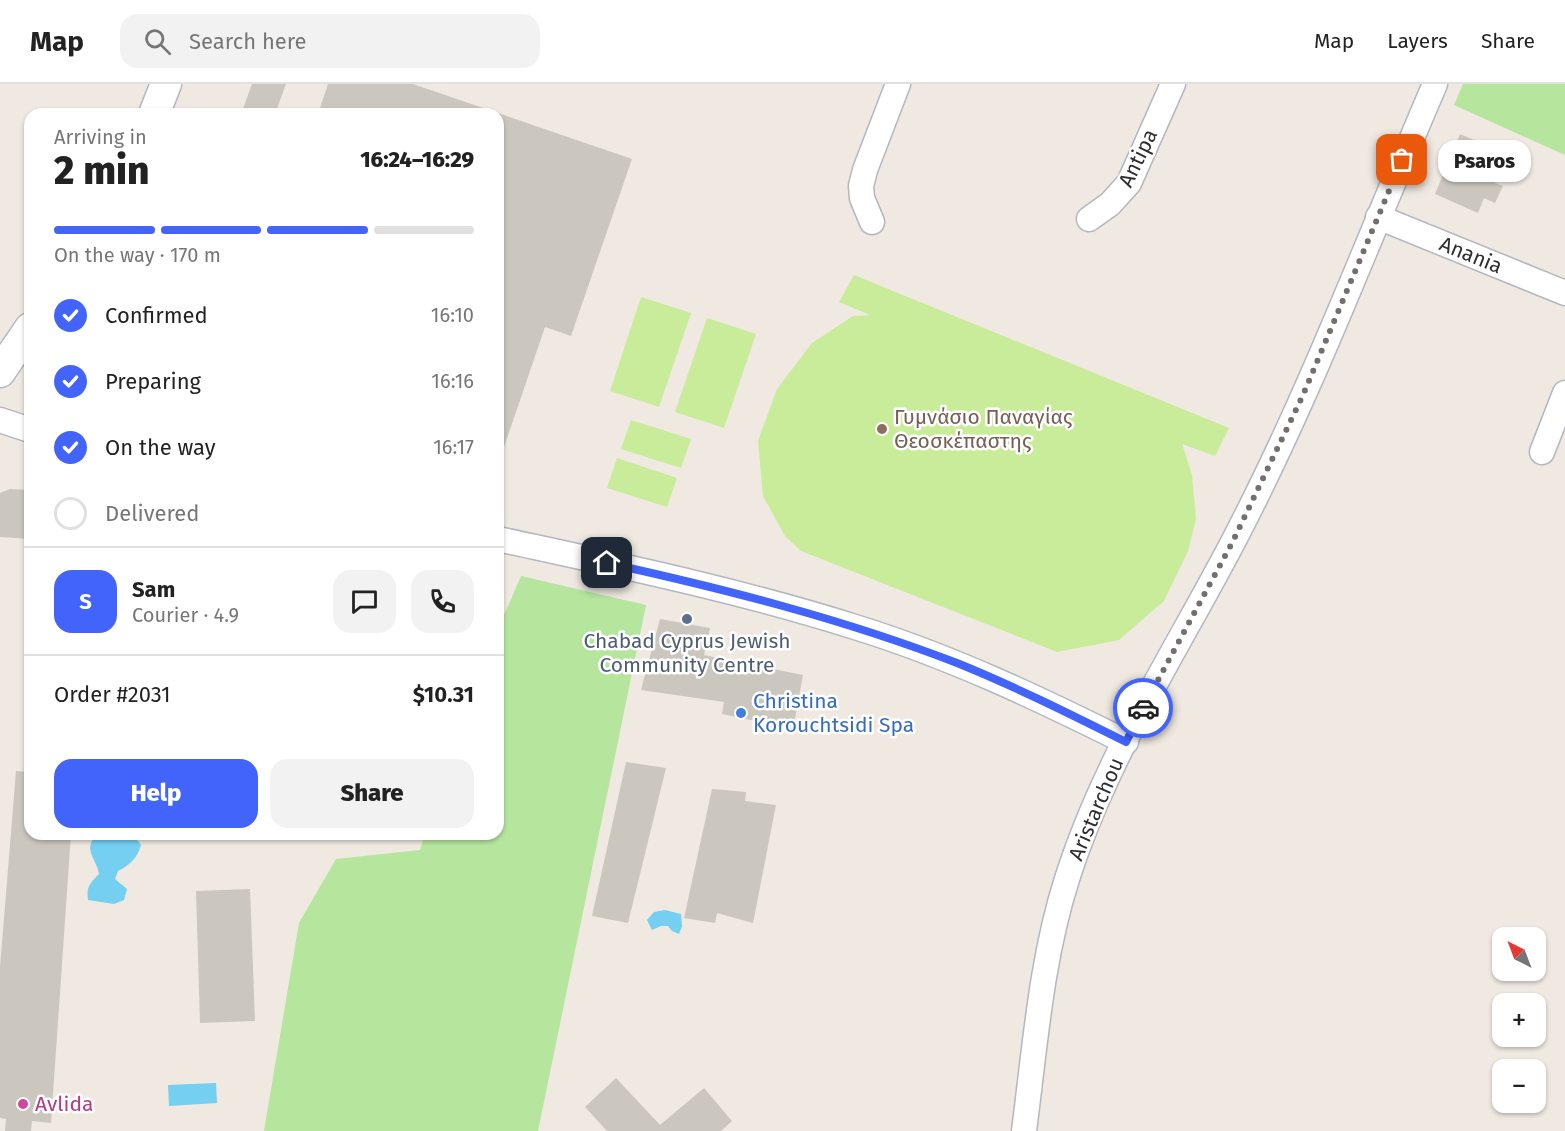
<!DOCTYPE html>
<meta charset="utf-8">
<style>
body{margin:0;font-family:"Fira Sans",sans-serif;background:#f2f2f2;color:#222;height:100vh;display:flex;flex-direction:column;font-size:22px;white-space:nowrap}
*{box-sizing:border-box;margin:0}
p{font-size:20px;color:#767676}
.icon{flex:none;width:33px;height:33px;fill:none;stroke:currentColor;stroke-width:2;stroke-linecap:round;stroke-linejoin:round}
.map{position:relative;flex:1;overflow:hidden}
.details{position:absolute;left:24px;top:24px;width:480px;height:732px;display:flex;flex-direction:column;background:#fff;border-radius:18px;box-shadow:0 2px 4px #0004}
.details>*{flex:none}
.needle{width:39px;rotate:318deg}
.tools{position:absolute;left:1492px;top:843px;display:grid;gap:12px}
.tools a{display:grid;place-items:center;width:54px;height:54px;border-radius:12px;background:#fff;box-shadow:0 2px 4px #0004;font-size:30px}
.pin{position:absolute;display:grid;place-items:center;width:51px;height:51px;color:#fff;margin:-26px;border-radius:12px;box-shadow:0 3px 9px #0006}
.courier{position:absolute;display:grid;place-items:center;width:60px;height:60px;margin:-30px;border:4px solid #4264fb;border-radius:50%;background:#fff;color:#222;box-shadow:0 2px 8px #0007}
.bubble{position:absolute;height:42px;border-radius:18px;background:#fff;box-shadow:0 2px 4px #0004;font-size:20px;font-weight:800;line-height:42px;text-align:center}
.head em{font-style:normal;font-weight:800}
.head div{display:flex;flex-direction:column-reverse}
.head{display:flex;align-items:center;justify-content:space-between;height:102px;padding:0 30px}
h1{font-size:39px;font-weight:800;line-height:45px}
.bar{display:grid;grid-template-columns:repeat(4,1fr);gap:9px 6px;align-content:center;height:72px;padding:0 30px}
.bar i{height:8px;border-radius:4px;background:#e0e0e0}
.bar .current{background:#4264fb}
.bar p{grid-column:span 4}
.line{display:flex;align-items:center;gap:15px;padding:0 30px;border-top:2px solid #e0e0e0}
.line div{flex:1}
.round{display:grid;place-items:center;flex:none;width:63px;height:63px;border-radius:18px;background:#f2f2f2}
ol{padding:0 30px;list-style:none}
li{display:flex;align-items:center;gap:18px;height:66px}
li p{margin-inline-start:auto}
li .icon{padding:6px;border-radius:50%;background:#4264fb;color:#fff;stroke-width:4}
li:last-child{color:#767676}
li i{width:33px;height:33px;border:3px solid #e0e0e0;border-radius:50%}
.cta{display:flex;gap:12px;margin-top:auto;padding:12px 30px}
.cta a{flex:1;height:69px;border-radius:18px;background:#4264fb;color:#fff;font-size:24px;font-weight:800;line-height:69px;text-align:center}
.cta a+a{background:#f2f2f2;color:#222}
header{display:flex;align-items:center;gap:36px;box-sizing:border-box;height:84px;padding:0 30px;background:#fff;border-bottom:2px solid #e0e0e0}
header strong{font-size:28px}
nav{display:flex;gap:33px;margin-inline-start:auto;font-size:21px}
.search{width:420px;height:54px;background:#f2f2f2;display:flex;align-items:center;gap:15px;box-sizing:border-box;padding:0 21px;border-radius:18px;color:#767676;font-size:22px}
.map>svg:first-child{display:block}
.green{fill:#b6e59e}
.pitch{fill:#c9ec9a}
.water{fill:#75cff0}
.building{fill:#cbc7bf}
.lines{fill:none;stroke-linecap:round;stroke-linejoin:round}
.minor-casing{stroke:#b4b7c1;stroke-width:27}
.tertiary-casing{stroke:#b4b7c1;stroke-width:33}
.minor{stroke:#fff;stroke-width:24}
.tertiary{stroke:#fff;stroke-width:30}
.done{stroke:#726f6d;stroke-width:6;stroke-dasharray:0 10.8}
.route{stroke:#4264fb;stroke-width:8}
.education-dot{fill:#8d6e63;stroke:#fff;stroke-width:2}
.service-dot{fill:#5c6f8a;stroke:#fff;stroke-width:2}
.shop-dot{fill:#3f7fe0;stroke:#fff;stroke-width:2}
.hotel-dot{fill:#d1479c;stroke:#fff;stroke-width:2}
.labels{text-anchor:middle;dominant-baseline:central;stroke-width:5;stroke-linejoin:round;paint-order:stroke}
.street-label{font-size:21px;fill:#2e2e2e;stroke:#fff}
.education-label{font-size:21px;fill:#785e54;stroke:#fff;text-anchor:start}
.service-label{font-size:21px;fill:#4e5e75;stroke:#fff}
.shop-label{font-size:21px;fill:#366cbe;stroke:#fff;text-anchor:start}
.hotel-label{font-size:21px;fill:#b23c85;stroke:#fff;text-anchor:start}
</style>
<header>
<strong>Map</strong>
<div class="search"><svg class="icon" aria-label="search" viewBox="0 0 24 24"><circle cx="10" cy="10" r="6"/><path d="M15 15l6 6"/></svg>Search here</div>
<nav><a>Map</a><a>Layers</a><a>Share</a></nav>
</header>
<div class="map">
<svg width="1565" height="1047" viewBox="0 0 1565 1047">
<rect width="100%" height="100%" fill="#efe9e1"/>
<!-- green -->
<g class="green">
<path d="M1463,0H1565V71L1454,21Z"/>
<path d="M521,492L646,521L538,1047H264L299,839L336,775L420,766L425,750H498V545Z"/>
</g>
<!-- pitch -->
<g class="pitch">
<path d="M854,191L1229,344L1215,372L1182,360L1192,391L1196,435L1188,467L1164,517L1119,556L1057,568L801,467L785,452L763,412L758,357L777,305L812,259L853,232L870,231L839,218Z"/>
<path d="M641,213L691,229L659,323L610,307Z"/>
<path d="M707,234L756,250L724,344L675,328Z"/>
<path d="M631,336L691,355L681,384L621,365Z"/>
<path d="M617,374L677,394L667,423L607,404Z"/>
</g>
<!-- water -->
<g class="water">
<path d="M97,750C112,750 133,746 141,761C138,773 129,782 118,787L115,795L127,805L124,816L114,820L88,816C86,803 90,799 99,790C98,779 87,769 91,759C92,756 95,753 97,750Z"/>
<path d="M665,826L681,830L682,842L679,850L672,847L668,842H661L652,846L647,836L654,828Z"/>
<path d="M216,999L217,1019L169,1022L168,1001Z"/>
</g>
<!-- building -->
<g class="building">
<path d="M252,0H286L275,30H241Z"/>
<path d="M328,0H413L492,27L491,30H318Z"/>
<path d="M498,29L632,75L571,252L545,243L501,372L498,371Z"/>
<path d="M1460,50L1507,70L1495,99L1503,102L1495,119L1484,114L1478,129L1435,110Z"/>
<path d="M10,405L30,406V455L0,453V409Z"/>
<path d="M660,535L710,544L704,571L803,591L793,645L722,630L724,618L641,606Z"/>
<path d="M626,678L666,684L628,839L592,832Z"/>
<path d="M16,687L30,688V750H71L51,1039L32,1037L31,1047H5L6,1035L0,1034V883Z"/>
<path d="M712,705L746,708L745,717L776,721L753,839L717,829L715,839L684,834Z"/>
<path d="M250,805L255,937L200,939L196,807Z"/>
<path d="M616,994L660,1041L704,1004L732,1037L721,1047H607L585,1023Z"/>
</g>
<g class="lines">
<defs>
<g id="minor">
<path d="M1378,133L1565,209"/>
<path d="M1089,135L1110,120L1129,99L1173,0"/>
<path d="M872,138L862,114L861,102L865,86L898,0"/>
<path d="M0,336L30,346"/>
<path d="M1542,368L1565,309"/>
<path d="M498,455C617,481 738,506 855,543C949,572 1038,614 1126,658"/>
<path d="M1024,1047C1035,963 1041,876 1067,795C1105,675 1175,569 1233,458C1310,311 1369,153 1435,0"/>
</g>
<g id="tertiary">
<path d="M154,30L166,0"/>
<path d="M0,288L30,244"/>
</g>
</defs>
<!-- minor casing -->
<use href="#minor" class="minor-casing"/>
<!-- tertiary casing -->
<use href="#tertiary" class="tertiary-casing"/>
<!-- minor -->
<use href="#minor" class="minor"/>
<!-- tertiary -->
<use href="#tertiary" class="tertiary"/>
</g>
<g class="lines">
<!-- done -->
<path class="done" d="M1143,624L1233,457L1303,311L1402,76"/>
<!-- route -->
<path class="route" d="M607,479C725,505 843,535 957,579C1014,602 1070,630 1126,658L1143,624"/>
</g>
<!-- markers -->
<circle class="education-dot" cx="882" cy="345" r="6"/>
<circle class="service-dot" cx="687" cy="535" r="6"/>
<circle class="shop-dot" cx="741" cy="629" r="6"/>
<circle class="hotel-dot" cx="23" cy="1020" r="6"/>
<g class="labels">
<!-- street labels -->
<g class="street-label">
<text transform="translate(1138 74) rotate(-64)">Antipa</text>
<text transform="translate(1471 171) rotate(22)">Anania</text>
<text transform="translate(1096 725) rotate(-67)">Aristarchou</text>
</g>
<!-- education labels -->
<g class="education-label">
<text x="894" y="333">Γυμνάσιο Παναγίας<tspan x="894" dy="24">Θεοσκέπαστης</tspan></text>
</g>
<!-- service labels -->
<g class="service-label">
<text x="687" y="557">Chabad Cyprus Jewish<tspan x="687" dy="24">Community Centre</tspan></text>
</g>
<!-- shop labels -->
<g class="shop-label">
<text x="753" y="617">Christina<tspan x="753" dy="24">Korouchtsidi Spa</tspan></text>
</g>
<!-- hotel labels -->
<g class="hotel-label">
<text x="35" y="1020">Avlida</text>
</g>
</g>
</svg>
<div class="tools">
<a><svg class="needle" viewBox="-14 -14 28 28"><path d="M0-13l5 13h-10z" fill="#e53935"/><path d="M0 13l5-13h-10z" fill="#767676"/></svg></a>
<a>+</a>
<a>−</a>
</div>
<div class="pin" style="left:1402px;top:76px;background:#ea580c"><svg class="icon" aria-label="bag" viewBox="0 0 24 24"><path d="M5 8h14l-1 12H6zM9 8a3 3 0 0 1 6 0"/></svg></div>
<div class="pin" style="left:607px;top:479px;background:#1f2937"><svg class="icon" aria-label="home" viewBox="0 0 24 24"><path d="M3 11l9-7 9 7M6 9v11h12V9"/></svg></div>
<div class="courier" style="left:1143px;top:624px"><svg class="icon" aria-label="car" viewBox="0 0 24 24"><path d="M5 17H2v-5l4-1 3-4h7l3 4 3 1v5h-3M9 17h6M6 11h13"/><circle cx="7" cy="17" r="2"/><circle cx="17" cy="17" r="2"/></svg></div>
<div class="bubble" style="left:1438px;top:56px;width:93px">Psaros</div>
<section class="details">
<div class="head"><div><h1>2 min</h1><p>Arriving in</p></div><em>16:24–16:29</em></div>
<div class="bar"><i class="current"></i><i class="current"></i><i class="current"></i><i></i><p>On the way · 170 m</p></div>
<ol>
<li><svg class="icon" aria-label="check" viewBox="0 0 24 24"><path d="M5 12l5 5 9-10"/></svg>Confirmed<p>16:10</p></li>
<li><svg class="icon" aria-label="check" viewBox="0 0 24 24"><path d="M5 12l5 5 9-10"/></svg>Preparing<p>16:16</p></li>
<li><svg class="icon" aria-label="check" viewBox="0 0 24 24"><path d="M5 12l5 5 9-10"/></svg>On the way<p>16:17</p></li>
<li><i></i>Delivered</li>
</ol>
<div class="line" style="height:108px"><b class="round" style="background:#4264fb;color:#fff">S</b><div><b>Sam</b><p>Courier · 4.9</p></div><a class="round"><svg class="icon" aria-label="chat" viewBox="0 0 24 24"><path d="M4 5h16v11H9l-5 4z"/></svg></a><a class="round"><svg class="icon" aria-label="phone" viewBox="0 0 24 24"><path d="M5 4h4l2 5-3 2q2 4 5 5l2-3 5 2v4C11 20 4 13 5 4z"/></svg></a></div>
<div class="line" style="height:78px"><div>Order #2031</div><b>$10.31</b></div>
<div class="cta"><a>Help</a><a>Share</a></div>
</section>
</div>
